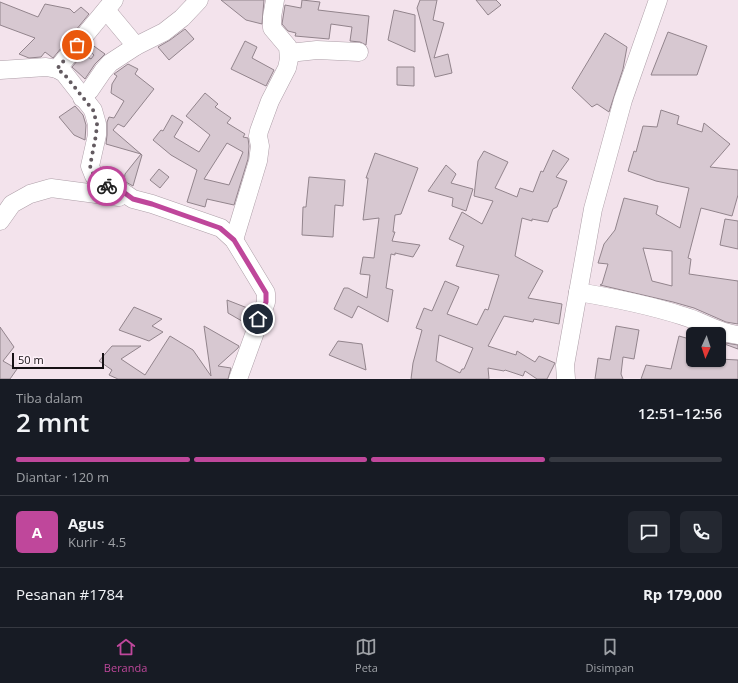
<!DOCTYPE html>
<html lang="id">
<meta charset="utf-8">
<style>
body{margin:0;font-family:"Open Sans",sans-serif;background:#242831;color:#f1f3f6;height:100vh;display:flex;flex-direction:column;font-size:15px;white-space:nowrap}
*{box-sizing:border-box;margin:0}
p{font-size:13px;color:#9ea1a6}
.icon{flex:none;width:22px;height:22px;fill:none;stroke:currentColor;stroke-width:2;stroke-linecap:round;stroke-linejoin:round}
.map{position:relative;height:379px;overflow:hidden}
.side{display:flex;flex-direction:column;background:#171b24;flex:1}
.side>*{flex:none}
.needle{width:26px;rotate:183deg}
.tools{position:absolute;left:686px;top:327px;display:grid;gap:8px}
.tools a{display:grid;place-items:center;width:40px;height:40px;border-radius:6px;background:#171b24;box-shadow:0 1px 3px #0004;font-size:20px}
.scale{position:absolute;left:12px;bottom:10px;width:92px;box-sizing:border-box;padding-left:4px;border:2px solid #161114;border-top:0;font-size:11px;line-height:14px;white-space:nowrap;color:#161114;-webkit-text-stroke:3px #fef1f9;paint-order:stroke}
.pin{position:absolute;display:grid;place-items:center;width:34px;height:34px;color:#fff;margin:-17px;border:2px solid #fff;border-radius:50%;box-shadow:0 1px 4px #0007}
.courier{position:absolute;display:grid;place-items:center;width:40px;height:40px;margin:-20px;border:3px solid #bf479b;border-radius:50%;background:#fff;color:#222;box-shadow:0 1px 5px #0007}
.summary em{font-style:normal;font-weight:600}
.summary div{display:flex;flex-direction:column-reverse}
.summary{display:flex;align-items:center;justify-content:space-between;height:68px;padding:0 16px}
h1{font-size:26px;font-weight:600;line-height:30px}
.bar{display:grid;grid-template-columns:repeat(4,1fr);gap:6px 4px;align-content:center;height:48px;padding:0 16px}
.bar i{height:5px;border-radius:3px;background:#363941}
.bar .on{background:#bf479b}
.bar p{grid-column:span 4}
.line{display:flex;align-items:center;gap:10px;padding:0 16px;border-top:1px solid #363941}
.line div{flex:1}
.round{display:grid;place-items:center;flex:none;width:42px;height:42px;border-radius:6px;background:#242831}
.menu{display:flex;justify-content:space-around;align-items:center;height:56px;border-top:1px solid #363941;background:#171b24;font-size:11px;color:#9ea1a6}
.menu a{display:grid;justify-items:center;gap:2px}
.menu .on{color:#bf479b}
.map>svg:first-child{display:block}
.building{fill:#d7c8d1;stroke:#92848c;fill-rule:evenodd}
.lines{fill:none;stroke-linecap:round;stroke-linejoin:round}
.minor-casing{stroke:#ae9fa8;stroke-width:19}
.minor{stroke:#fff;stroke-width:18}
.done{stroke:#635a60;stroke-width:4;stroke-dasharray:0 7.2}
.route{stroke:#bf479b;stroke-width:5}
</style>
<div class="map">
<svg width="738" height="379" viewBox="0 0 738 379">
<rect width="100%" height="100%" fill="#f3e3ec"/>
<!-- building -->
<g class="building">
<path d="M221,0H264L262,24L246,20Z"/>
<path d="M302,0L320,2L318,10L369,16L366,45L360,42L350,41L352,27L331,24L329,39L295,36L296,33L288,31L282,24L285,5L301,8Z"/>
<path d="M420,0H437L433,20L444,23L434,58L448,54L452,73L435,77L417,8Z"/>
<path d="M476,0H496L501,5L488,15Z"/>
<path d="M0,2L38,17L45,4L70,9L74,13L81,7L89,14L53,58L45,52L41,57L29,58L19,54L35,38L0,25Z"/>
<path d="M394,10L415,15V52L388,40Z"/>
<path d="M185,29L194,39L169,60L158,47L170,40Z"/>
<path d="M668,32L707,46L697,75H651Z"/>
<path d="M605,33L627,47L623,69L609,112L597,104L592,107L572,88Z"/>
<path d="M245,41L257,47L252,58L274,70L266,86L231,69Z"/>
<path d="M91,44L105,54L95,64L85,79L72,67L83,54L91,59L94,55L87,49Z"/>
<path d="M128,64L138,69L135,74L154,89L124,127L118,124L113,130L142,155L133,186L124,181L125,174L141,154L106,144L107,135V122L109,117L114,118L124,101L111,93L112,84L117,76L114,74Z"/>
<path d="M397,67H414V86L397,85Z"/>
<path d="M205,93L218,104L215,107L231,118L227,123L245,134L243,137L248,138L249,146L248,159L234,205L207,199L205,207L187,202L197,170L171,155L153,140L161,130L163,131L172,115L183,122L174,137L199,152L210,135L186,116ZM227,143L243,152L229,185L204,179Z"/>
<path d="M75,106L83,115L86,125L85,140L74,135L59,117Z"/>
<path d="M661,110L679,116L677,124L702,132L704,123L730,144L710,167L738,170V195L732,216L701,208L688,258L691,259L689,274L738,281V324L726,322L694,308L673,302L600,285L602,284L608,264L598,263L604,244L615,230L624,198L658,206L656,214L680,228L689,188L656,181L628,171L634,151L636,152L643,126L657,127ZM643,248L672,251V286L652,281Z"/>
<path d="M553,150L569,159L556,177L567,181L557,207L553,209L548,222L532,219V221L522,218L515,256L543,271L528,298L562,304L559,324L534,319L533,322L504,316L488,346L516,355L517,351L535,362L539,356L555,363L547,379H537L525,371L523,376L505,370L504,371L488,368L489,379H411L413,363L422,330L416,328L424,308L432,311L445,281L459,287L447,314L477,325L485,309L488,310L499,275L456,266L464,246L449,239L462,212L482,224L493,201L474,196L478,161L484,151L508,162L495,188L517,197L520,188L533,192L541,171L543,172ZM439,335L473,348L464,369H462L460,373L436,361Z"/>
<path d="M375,153L418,168L401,214L395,215L393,232H395L392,241L420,245L413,257L395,253V255L391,254L386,288L393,290L388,322L358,306L352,318L334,309L344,288H348L367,298L370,275L360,274L363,257L374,258L379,218L363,220L368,178H366Z"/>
<path d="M446,165L456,174L451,183L473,189L466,211L452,206L453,198L428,191Z"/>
<path d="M159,169L169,177L160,188L150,180Z"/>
<path d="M309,177L345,180L343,206L335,205L333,237L302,235L303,207H306Z"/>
<path d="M725,219L738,221V249L720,245Z"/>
<path d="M227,300L250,309L247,324L228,313Z"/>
<path d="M134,307L162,319L152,326L163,332L149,341L119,330Z"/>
<path d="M204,326L239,346L238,348L218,366L231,368L228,379H118L109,375L112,370L99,361L112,346H141L121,359L145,375L170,336L193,350L211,376Z"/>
<path d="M616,326L639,330L634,359L623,357L621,374L623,379H595L598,358L610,360Z"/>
<path d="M0,327L14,347L3,361L17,369L10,379H0Z"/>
<path d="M679,336L693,340V360H719V359L738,360V379H641L646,365L671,369Z"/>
<path d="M338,341L362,344L366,370L329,355Z"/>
<path d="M719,342L738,345V349Z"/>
</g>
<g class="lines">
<defs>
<g id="minor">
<path d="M106,10L136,46"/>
<path d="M289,53L317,50L359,52"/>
<path d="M57,69L114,0"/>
<path d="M0,70L46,67L57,69L64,73L93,110L97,124V135L90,166L94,176L106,185L121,191L133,199L152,204L221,228L234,240L266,293V302L238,379"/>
<path d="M82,98L90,90L103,71L110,63L136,46L164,32L182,18L199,0"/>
<path d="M0,221L12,204L30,194L51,188L119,197"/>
<path d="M234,240L258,161L260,146L258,136L259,131L270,101L287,68L289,59L288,47L272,28V17L275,0"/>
<path d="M578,292C614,298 649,305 683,316C702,321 717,333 738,335"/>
<path d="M566,379L565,365L593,209L623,100L658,0"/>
</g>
</defs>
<!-- minor casing -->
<use href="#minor" class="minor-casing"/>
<!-- minor -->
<use href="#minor" class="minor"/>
</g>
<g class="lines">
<!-- done -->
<path class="done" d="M77,45L57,69L64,74L93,110L97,124L96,135L90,166L94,176L107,186"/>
<!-- route -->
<path class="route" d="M107,186L122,191L133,199L152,204L220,228L234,240L266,293V302L258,319"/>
</g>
</svg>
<div class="tools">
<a><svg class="needle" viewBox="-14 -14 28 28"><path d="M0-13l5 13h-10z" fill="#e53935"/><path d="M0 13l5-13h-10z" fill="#9ea1a6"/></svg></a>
</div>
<div class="scale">50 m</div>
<div class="pin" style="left:77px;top:45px;background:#ea580c"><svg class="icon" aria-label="bag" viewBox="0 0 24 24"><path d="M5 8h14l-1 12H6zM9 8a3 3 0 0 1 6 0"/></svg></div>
<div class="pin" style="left:258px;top:319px;background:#1f2937"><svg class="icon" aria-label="home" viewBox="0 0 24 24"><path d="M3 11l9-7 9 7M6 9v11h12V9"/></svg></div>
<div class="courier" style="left:107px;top:186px"><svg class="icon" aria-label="bike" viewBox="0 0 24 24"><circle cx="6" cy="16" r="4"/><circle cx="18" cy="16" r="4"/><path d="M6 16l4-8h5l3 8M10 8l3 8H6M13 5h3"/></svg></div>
</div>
<section class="side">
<div class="summary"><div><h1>2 mnt</h1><p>Tiba dalam</p></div><em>12:51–12:56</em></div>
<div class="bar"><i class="on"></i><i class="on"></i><i class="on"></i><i></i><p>Diantar · 120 m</p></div>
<div class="line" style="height:72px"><b class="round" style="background:#bf479b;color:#fff">A</b><div><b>Agus</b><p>Kurir · 4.5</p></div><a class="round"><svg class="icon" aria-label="chat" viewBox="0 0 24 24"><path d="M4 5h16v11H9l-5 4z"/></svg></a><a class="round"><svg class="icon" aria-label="phone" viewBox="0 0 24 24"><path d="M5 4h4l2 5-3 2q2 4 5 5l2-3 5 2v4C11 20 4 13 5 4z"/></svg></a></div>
<div class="line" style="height:52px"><div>Pesanan #1784</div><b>Rp 179,000</b></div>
</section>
<nav class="menu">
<a class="on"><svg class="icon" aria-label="home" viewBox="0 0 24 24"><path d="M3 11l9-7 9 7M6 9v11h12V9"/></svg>Beranda</a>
<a><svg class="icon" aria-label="map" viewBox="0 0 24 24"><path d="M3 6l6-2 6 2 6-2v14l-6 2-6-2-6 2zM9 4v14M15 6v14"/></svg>Peta</a>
<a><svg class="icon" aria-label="saved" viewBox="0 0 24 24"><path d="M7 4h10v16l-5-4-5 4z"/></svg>Disimpan</a>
</nav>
